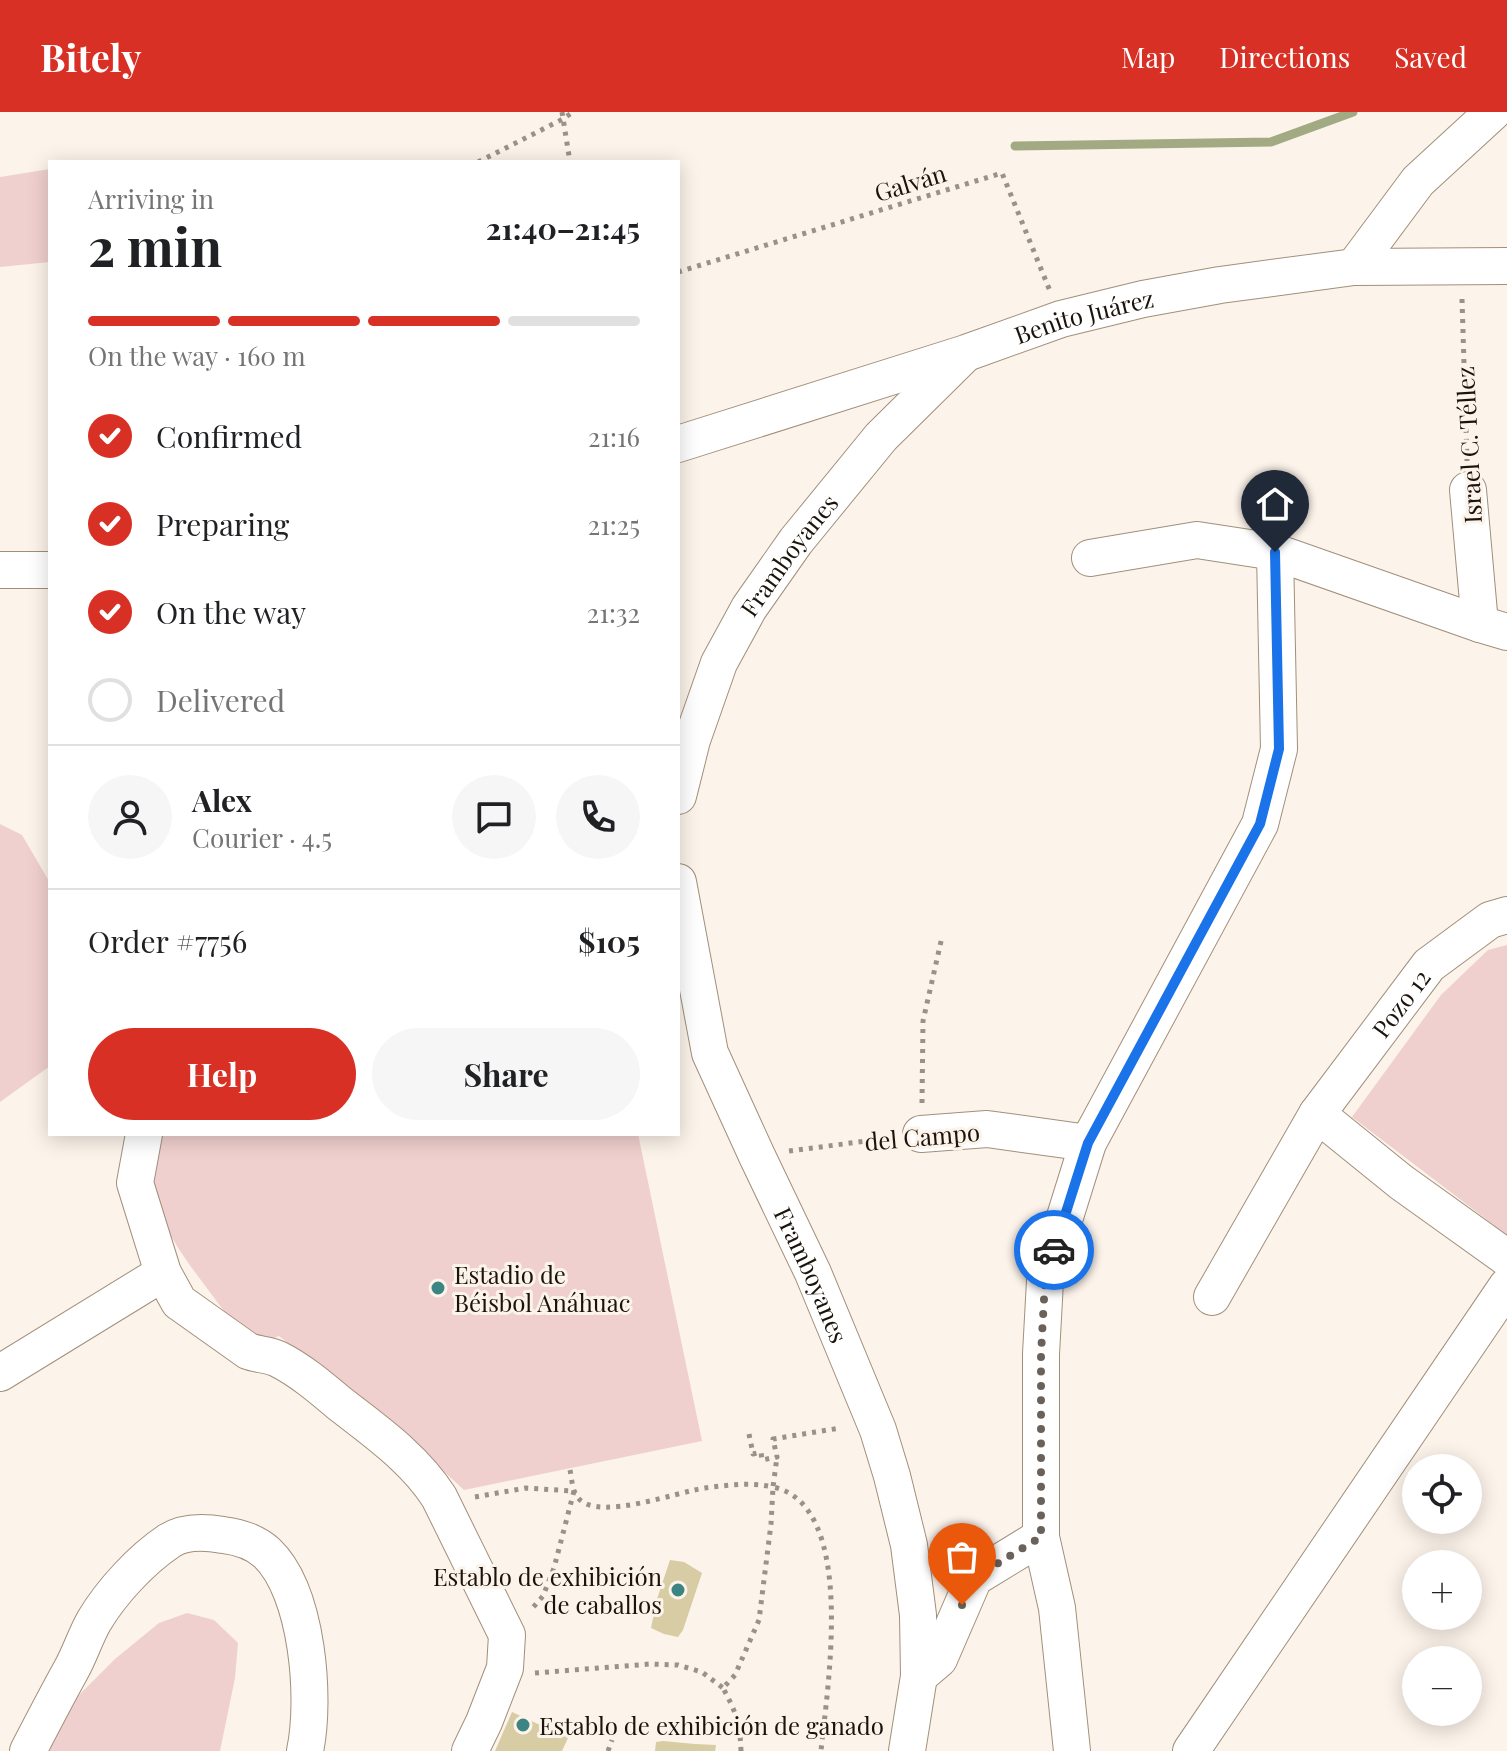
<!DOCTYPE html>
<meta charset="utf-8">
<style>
body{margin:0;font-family:"Playfair Display",serif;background:#f6f6f6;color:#202124;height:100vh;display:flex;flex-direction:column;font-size:30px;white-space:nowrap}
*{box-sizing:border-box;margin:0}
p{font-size:26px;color:#757577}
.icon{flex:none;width:44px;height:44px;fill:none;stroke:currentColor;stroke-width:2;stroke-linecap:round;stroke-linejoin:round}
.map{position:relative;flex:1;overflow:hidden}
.sheet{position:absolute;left:48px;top:48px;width:632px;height:976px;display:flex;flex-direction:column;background:#fff;border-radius:0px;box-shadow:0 4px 20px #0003}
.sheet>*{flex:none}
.fabs{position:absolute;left:1402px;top:1342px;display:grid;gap:16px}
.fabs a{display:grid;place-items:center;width:80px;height:80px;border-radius:50%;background:#fff;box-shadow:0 4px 20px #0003;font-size:40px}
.pin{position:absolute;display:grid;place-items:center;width:68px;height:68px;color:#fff;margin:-82px -34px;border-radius:50% 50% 50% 0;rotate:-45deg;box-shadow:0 0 8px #0007}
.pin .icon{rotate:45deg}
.courier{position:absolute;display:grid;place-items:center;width:80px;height:80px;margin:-40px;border:6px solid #1a73e8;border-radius:50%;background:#fff;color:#222;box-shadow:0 2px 10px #0007}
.headline em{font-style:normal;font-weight:700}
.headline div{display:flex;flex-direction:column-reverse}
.headline{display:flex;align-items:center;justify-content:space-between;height:136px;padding:0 40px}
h1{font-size:52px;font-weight:700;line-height:60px}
.bar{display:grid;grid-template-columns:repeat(4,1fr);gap:12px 8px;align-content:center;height:96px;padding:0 40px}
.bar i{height:10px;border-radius:6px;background:#e0e0e0}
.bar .active{background:#d93025}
.bar p{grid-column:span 4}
.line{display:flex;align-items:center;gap:20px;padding:0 40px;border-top:2px solid #e0e0e0}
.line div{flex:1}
.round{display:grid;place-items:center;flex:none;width:84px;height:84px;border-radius:42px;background:#f6f6f6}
ol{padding:0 40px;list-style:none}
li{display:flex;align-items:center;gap:24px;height:88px}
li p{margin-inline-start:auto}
li .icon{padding:8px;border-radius:50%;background:#d93025;color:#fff;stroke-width:4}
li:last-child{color:#757577}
li i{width:44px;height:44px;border:4px solid #e0e0e0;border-radius:50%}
.button{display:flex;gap:16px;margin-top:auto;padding:16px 40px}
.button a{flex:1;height:92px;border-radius:48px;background:#d93025;color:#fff;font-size:32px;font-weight:700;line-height:92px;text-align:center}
.button a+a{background:#f6f6f6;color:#202124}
header{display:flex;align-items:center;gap:48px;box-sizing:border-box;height:112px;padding:0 40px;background:#d93025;color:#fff}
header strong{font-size:38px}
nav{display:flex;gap:44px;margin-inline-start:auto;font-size:28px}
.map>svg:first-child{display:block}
.green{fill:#f0d0cf}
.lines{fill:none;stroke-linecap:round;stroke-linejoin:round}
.stream{stroke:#a1aa83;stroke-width:9}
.building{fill:#d8cca4}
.minor-casing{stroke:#a28f7a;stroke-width:38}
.path{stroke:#9a9289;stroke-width:5;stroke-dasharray:4 6;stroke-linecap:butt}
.minor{stroke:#fff;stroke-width:36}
.done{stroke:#6a625a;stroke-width:8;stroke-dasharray:0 14.4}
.route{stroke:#1a73e8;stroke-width:10}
.poi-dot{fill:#3d8582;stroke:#fcf3ea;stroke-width:3}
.labels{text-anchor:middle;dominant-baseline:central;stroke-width:6;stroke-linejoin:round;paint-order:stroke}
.street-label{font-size:24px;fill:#1b140c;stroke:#fcf3ea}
.poi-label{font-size:24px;fill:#1b140c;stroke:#fcf3ea;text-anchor:start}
</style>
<header>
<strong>Bitely</strong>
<nav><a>Map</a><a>Directions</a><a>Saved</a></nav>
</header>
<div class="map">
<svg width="1507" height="1639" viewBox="0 0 1507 1639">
<rect width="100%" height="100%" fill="#fcf3ea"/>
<!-- green -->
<g class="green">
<path d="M50,57V150L0,155V65Z"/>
<path d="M0,712L22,723L50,771V954L0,990Z"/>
<path d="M1507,833V1123L1352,1005L1441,883L1488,838Z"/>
<path d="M163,1022H638L702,1329L464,1378L401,1320L279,1224C272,1227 263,1230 255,1228C240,1222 222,1196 212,1183C183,1144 148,1102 154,1051C155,1039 155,1031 163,1022Z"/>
<path d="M187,1501L214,1508L238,1531L235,1566L220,1639H40L72,1590L115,1547L159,1511Z"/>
</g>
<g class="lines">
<!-- stream -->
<path class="stream" d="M1015,34L1271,30L1353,0"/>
</g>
<!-- building -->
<g class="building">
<path d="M670,1448L684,1450L702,1461L683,1518L678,1525L664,1522L651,1516L657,1487Z"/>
<path d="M512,1600L568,1626L562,1639H495Z"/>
<path d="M663,1629L695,1632L716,1633L715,1639H655L656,1630Z"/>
</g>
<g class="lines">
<defs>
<g id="minor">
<path d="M1354,155L1418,69L1493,0"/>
<path id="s1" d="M678,332L966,241L1061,207L1143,187L1220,173L1354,155L1507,154"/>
<path d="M1468,378L1480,512"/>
<path d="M1090,446L1197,428L1275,440L1480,512L1507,520"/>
<path d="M0,458H50"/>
<path id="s2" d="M678,684L692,628L719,551L749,496L796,429L881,325L962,245"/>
<path id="s3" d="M678,770L710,941L757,1044L813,1161L878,1318L892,1364L909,1433L918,1503L919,1564L907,1639"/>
<path d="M1317,1002L1401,1070L1507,1146"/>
<path d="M144,1022L135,1071L163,1161L179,1190L248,1239C258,1243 268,1242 278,1247C300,1258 320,1275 339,1291C375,1319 414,1346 439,1385L507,1523L505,1556L484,1610L470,1639"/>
<path d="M921,1022L987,1017L1088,1031"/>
<path id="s4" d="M1212,1185L1317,1002L1429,853L1490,808L1507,803"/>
<path d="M0,1261L163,1161"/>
<path d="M919,1564L939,1547L974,1466L1041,1425"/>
<path d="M28,1639C42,1612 56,1585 71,1558C80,1542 85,1525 94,1509C112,1479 141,1448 169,1429C184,1419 206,1420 223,1423C239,1425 255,1430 267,1441C308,1480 316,1587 305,1639"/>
<path d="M1072,1639L1057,1496L1041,1425V1242L1045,1169L1088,1031L1260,712L1279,637L1275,440"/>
<path d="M1191,1639L1507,1174"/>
</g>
</defs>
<!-- minor casing -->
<use href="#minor" class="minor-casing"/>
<!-- path -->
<g class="path">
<path d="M562,0L570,50"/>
<path d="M478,50L563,7L573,0"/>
<path d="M678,160L1002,61L1050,179"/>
<path d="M1462,187L1467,349"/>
<path d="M922,991L923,909L942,825"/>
<path d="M789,1039L890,1026"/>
<path d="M749,1322L753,1342L761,1340L762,1348L777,1345L773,1327L840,1316"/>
<path d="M570,1358C572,1367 572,1380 579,1387C601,1409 676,1380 705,1376C728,1373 751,1370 773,1375L777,1345"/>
<path d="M475,1385L526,1376L574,1379L554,1456L543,1484L530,1499"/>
<path d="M535,1561L650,1552L678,1553L702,1560L723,1576"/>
<path d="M608,1639L612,1628"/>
<path d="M741,1639C740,1611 736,1600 723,1576L735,1563L759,1508L771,1412L773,1375C858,1393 827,1577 821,1639"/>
</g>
<!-- minor -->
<use href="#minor" class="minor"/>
</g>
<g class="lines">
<!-- done -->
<path class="done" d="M962,1493L974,1466L1041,1425V1242L1045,1169L1054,1138"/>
<!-- route -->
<path class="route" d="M1054,1138L1088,1031L1260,712L1279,637L1275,440"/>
</g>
<!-- markers -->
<g class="poi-dot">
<circle cx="438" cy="1176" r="8"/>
<circle cx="678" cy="1478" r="8"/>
<circle cx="523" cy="1613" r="8"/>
</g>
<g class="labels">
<!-- street labels -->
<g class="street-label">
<text transform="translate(910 70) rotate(-17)">Galván</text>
<text stroke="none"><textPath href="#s1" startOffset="426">Benito Juárez</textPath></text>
<text transform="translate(1468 333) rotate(-93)">Israel C. Téllez</text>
<text stroke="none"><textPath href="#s2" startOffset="268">Framboyanes</textPath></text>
<text stroke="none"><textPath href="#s4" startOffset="350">Pozo 12</textPath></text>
<text transform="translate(922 1024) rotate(-5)">del Campo</text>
<text stroke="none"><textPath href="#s3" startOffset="418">Framboyanes</textPath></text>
</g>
<!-- poi labels -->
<g class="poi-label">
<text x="454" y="1162">Estadio de<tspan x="454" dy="28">Béisbol Anáhuac</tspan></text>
<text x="662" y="1464" text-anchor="end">Establo de exhibición<tspan x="662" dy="28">de caballos</tspan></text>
<text x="539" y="1613">Establo de exhibición de ganado</text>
</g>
</g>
</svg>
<div class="fabs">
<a><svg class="icon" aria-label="locate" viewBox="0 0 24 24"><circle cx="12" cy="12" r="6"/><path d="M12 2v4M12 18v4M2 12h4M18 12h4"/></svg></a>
<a>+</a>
<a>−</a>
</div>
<div class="pin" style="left:962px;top:1493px;background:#ea580c"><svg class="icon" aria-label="bag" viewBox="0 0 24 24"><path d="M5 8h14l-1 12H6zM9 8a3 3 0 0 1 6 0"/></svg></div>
<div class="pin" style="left:1275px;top:440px;background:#1f2937"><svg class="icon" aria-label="home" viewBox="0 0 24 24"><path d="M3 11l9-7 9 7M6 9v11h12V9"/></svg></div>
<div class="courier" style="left:1054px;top:1138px"><svg class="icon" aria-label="car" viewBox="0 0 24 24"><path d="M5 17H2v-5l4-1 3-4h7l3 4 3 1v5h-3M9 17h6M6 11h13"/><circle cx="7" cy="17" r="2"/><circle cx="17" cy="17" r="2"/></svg></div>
<section class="sheet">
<div class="headline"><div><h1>2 min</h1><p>Arriving in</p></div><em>21:40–21:45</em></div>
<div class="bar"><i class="active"></i><i class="active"></i><i class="active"></i><i></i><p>On the way · 160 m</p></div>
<ol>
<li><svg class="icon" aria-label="check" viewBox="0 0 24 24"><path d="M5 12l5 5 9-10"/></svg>Confirmed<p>21:16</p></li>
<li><svg class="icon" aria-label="check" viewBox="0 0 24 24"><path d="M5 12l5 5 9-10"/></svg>Preparing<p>21:25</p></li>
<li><svg class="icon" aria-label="check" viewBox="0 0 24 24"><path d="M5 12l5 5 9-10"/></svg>On the way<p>21:32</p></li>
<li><i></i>Delivered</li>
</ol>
<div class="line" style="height:144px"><a class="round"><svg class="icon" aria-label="person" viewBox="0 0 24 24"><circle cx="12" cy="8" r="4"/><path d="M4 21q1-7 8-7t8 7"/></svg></a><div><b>Alex</b><p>Courier · 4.5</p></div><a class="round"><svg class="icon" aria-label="chat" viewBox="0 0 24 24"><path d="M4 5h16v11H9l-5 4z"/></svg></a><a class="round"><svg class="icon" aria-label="phone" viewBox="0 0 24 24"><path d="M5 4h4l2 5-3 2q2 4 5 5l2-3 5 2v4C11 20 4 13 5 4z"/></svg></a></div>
<div class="line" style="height:104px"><div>Order #7756</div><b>$105</b></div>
<div class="button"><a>Help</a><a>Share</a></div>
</section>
</div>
